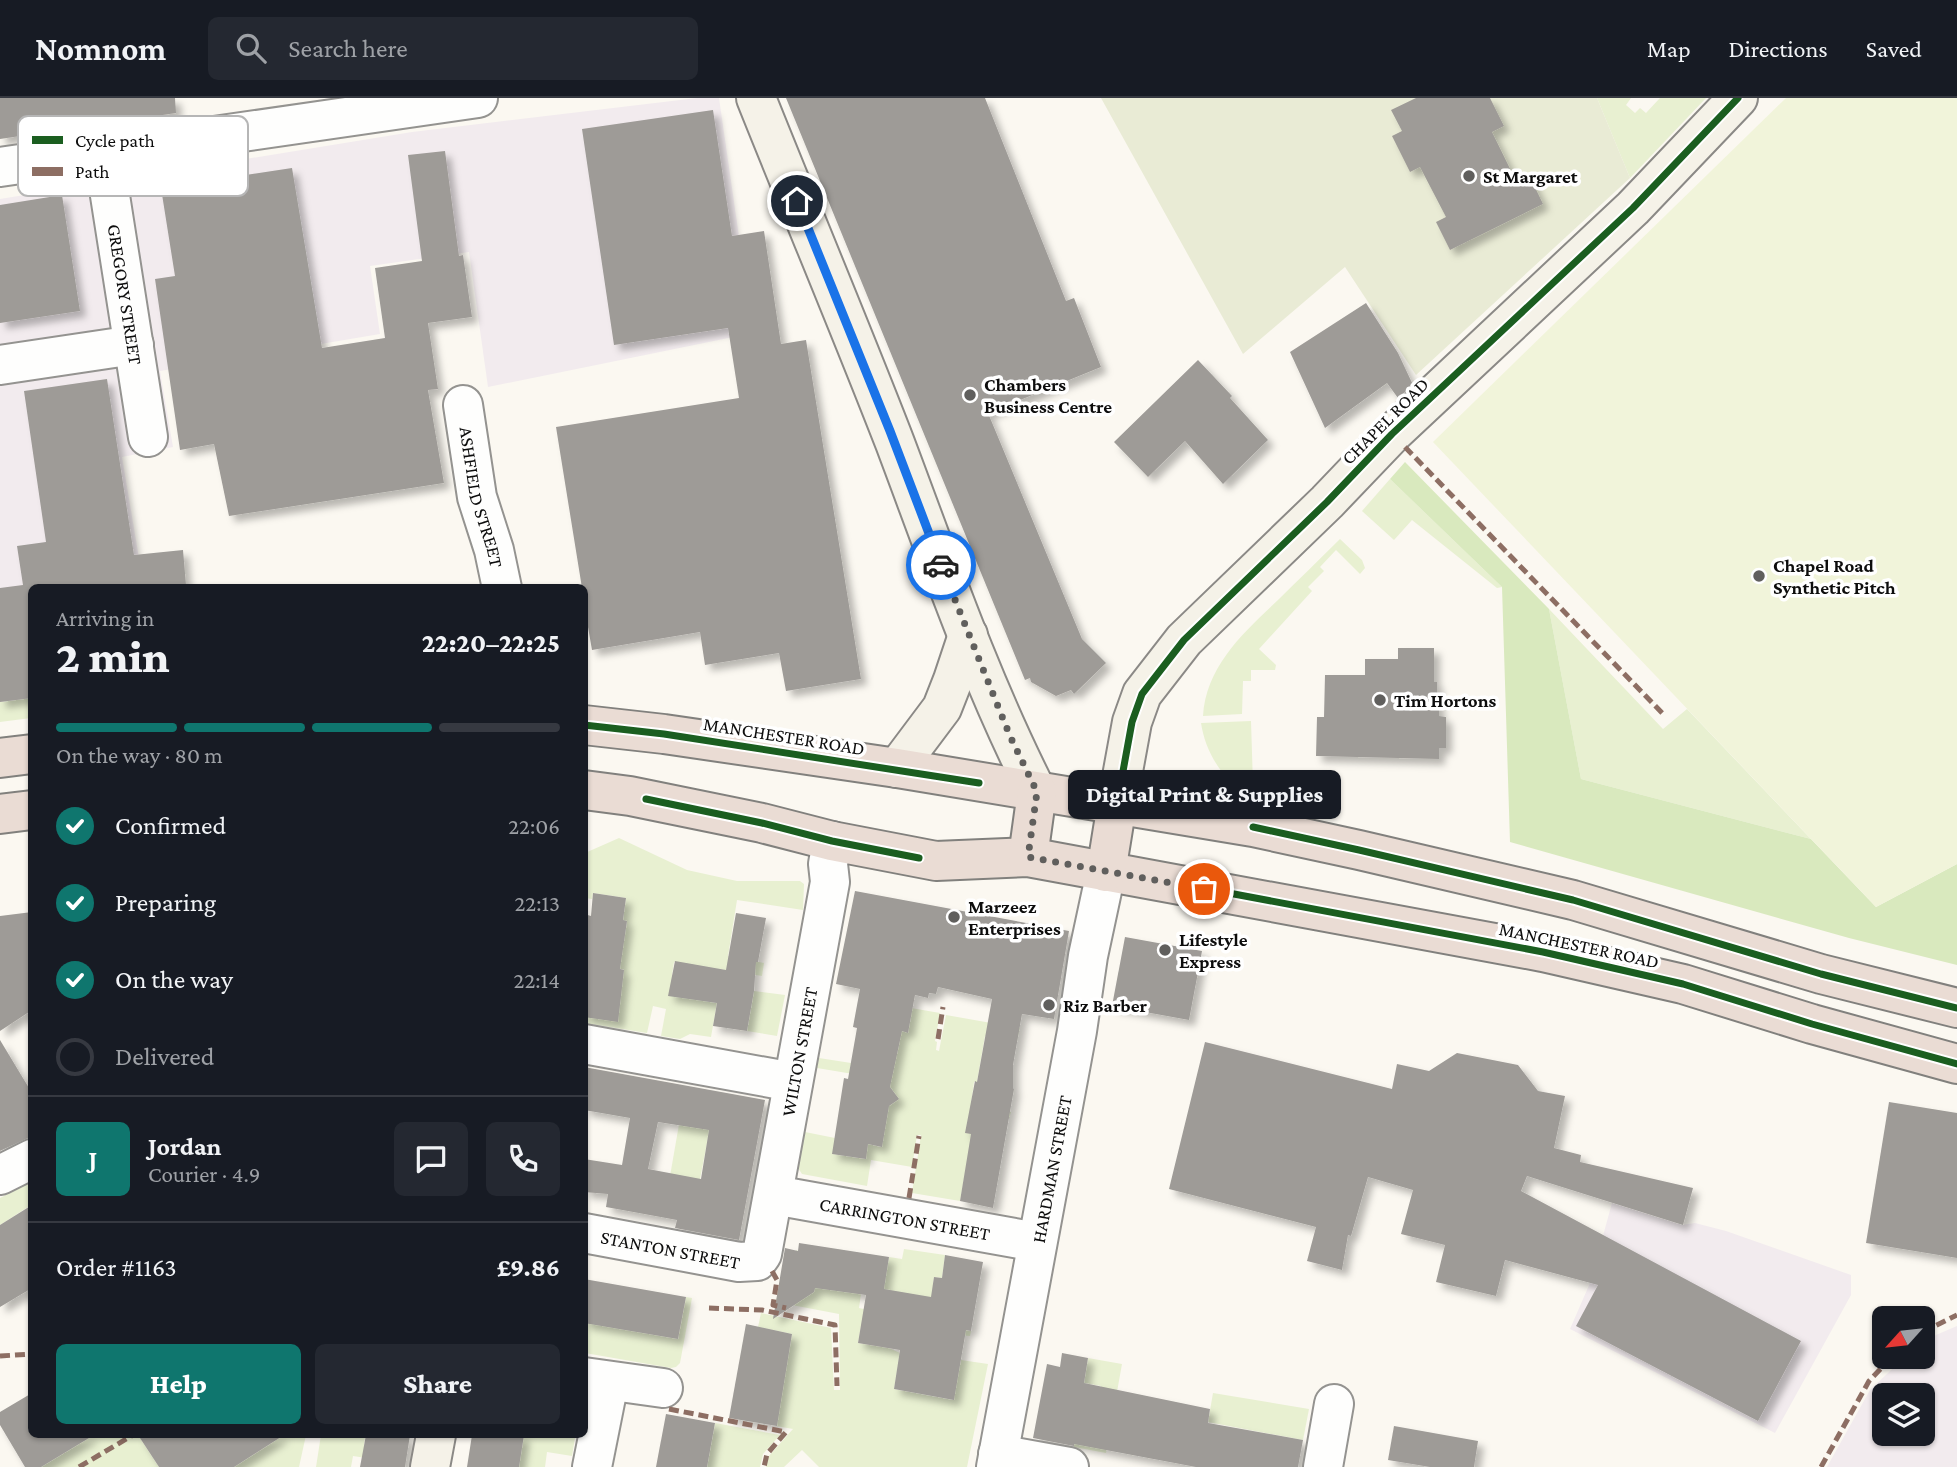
<!DOCTYPE html>
<meta charset="utf-8">
<style>
body{margin:0;font-family:"Crimson Pro",serif;background:#242831;color:#f1f3f6;height:100vh;display:flex;flex-direction:column;font-size:26px;white-space:nowrap}
*{box-sizing:border-box;margin:0}
p{font-size:23px;color:#9ea1a6}
.icon{flex:none;width:38px;height:38px;fill:none;stroke:currentColor;stroke-width:2;stroke-linecap:round;stroke-linejoin:round}
.map{position:relative;flex:1;overflow:hidden}
.details{position:absolute;left:28px;top:486px;width:560px;height:854px;display:flex;flex-direction:column;background:#171b24;border-radius:10px;box-shadow:0 2px 5px #0004}
.details>*{flex:none}
.needle{width:46px;rotate:243deg}
.buttons{position:absolute;left:1872px;top:1208px;display:grid;gap:14px}
.buttons a{display:grid;place-items:center;width:63px;height:63px;border-radius:10px;background:#171b24;box-shadow:0 2px 5px #0004;font-size:35px}
.pin{position:absolute;display:grid;place-items:center;width:60px;height:60px;color:#fff;margin:-30px;border:4px solid #fff;border-radius:50%;box-shadow:0 2px 7px #0007}
.courier{position:absolute;display:grid;place-items:center;width:70px;height:70px;margin:-35px;border:5px solid #1a73e8;border-radius:50%;background:#fff;color:#222;box-shadow:0 2px 9px #0007}
.bubble{position:absolute;height:49px;border-radius:10px;background:#171b24;box-shadow:0 2px 5px #0004;font-size:23px;font-weight:800;line-height:49px;text-align:center}
.overview em{font-style:normal;font-weight:800}
.overview div{display:flex;flex-direction:column-reverse}
.overview{display:flex;align-items:center;justify-content:space-between;height:119px;padding:0 28px}
h1{font-size:46px;font-weight:800;line-height:52px}
.bar{display:grid;grid-template-columns:repeat(4,1fr);gap:10px 7px;align-content:center;height:84px;padding:0 28px}
.bar i{height:9px;border-radius:5px;background:#363941}
.bar .active{background:#0f766e}
.bar p{grid-column:span 4}
.line{display:flex;align-items:center;gap:18px;padding:0 28px;border-top:2px solid #363941}
.line div{flex:1}
.round{display:grid;place-items:center;flex:none;width:74px;height:74px;border-radius:10px;background:#242831}
ol{padding:0 28px;list-style:none}
li{display:flex;align-items:center;gap:21px;height:77px}
li p{margin-inline-start:auto}
li .icon{padding:7px;border-radius:50%;background:#0f766e;color:#fff;stroke-width:4}
li:last-child{color:#9ea1a6}
li i{width:38px;height:38px;border:4px solid #363941;border-radius:50%}
.cta{display:flex;gap:14px;margin-top:auto;padding:14px 28px}
.cta a{flex:1;height:80px;border-radius:10px;background:#0f766e;color:#fff;font-size:28px;font-weight:800;line-height:80px;text-align:center}
.cta a+a{background:#242831;color:#f1f3f6}
header{display:flex;align-items:center;gap:42px;box-sizing:border-box;height:98px;padding:0 35px;background:#171b24;border-bottom:2px solid #363941}
header strong{font-size:33px}
nav{display:flex;gap:38px;margin-inline-start:auto;font-size:24px}
.search{width:490px;height:63px;background:#242831;display:flex;align-items:center;gap:18px;box-sizing:border-box;padding:0 24px;border-radius:10px;color:#9ea1a6;font-size:26px}
.map>svg:first-child{display:block}
.industrial{fill:#f2ebee;fill-rule:evenodd}
.green{fill:#e8f0d1}
.forest{fill:#d9e9be}
.cemetery{fill:#e9ebd5}
.pitch{fill:#f1f4da}
.building{fill:#9e9b97;fill-rule:evenodd;filter:url(#shadow)}
.lines{fill:none;stroke-linecap:round;stroke-linejoin:round}
.street-casing{stroke:#949390;stroke-width:42}
.secondary-casing{stroke:#8b8986;stroke-width:42}
.highway-casing{stroke:#81807d;stroke-width:42}
.street{stroke:#fefefd;stroke-width:38}
.secondary{stroke:#f5f2e8;stroke-width:38}
.highway{stroke:#eadcd4;stroke-width:38}
.quiet{stroke:#8d6e63;stroke-width:5;stroke-dasharray:10 5;stroke-linecap:butt}
.cycleway-casing{stroke:#fff;stroke-width:11}
.cycleway{stroke:#1b5e20;stroke-width:7}
.done{stroke:#605f5d;stroke-width:7;stroke-dasharray:0 12.6}
.route{stroke:#1a73e8;stroke-width:9}
.poi-dot{fill:#605f5d;stroke:#fff;stroke-width:2.5}
.labels{text-anchor:middle;dominant-baseline:central;stroke-width:7;stroke-linejoin:round;paint-order:stroke}
.poi-label{font-size:19px;font-weight:bold;fill:#0d0d0d;stroke:#fff;text-anchor:start}
.street-label{font-size:19px;fill:#0d0d0d;stroke:#fff}
.key{fill:#fff;stroke:#b6b6b6;stroke-width:2}
.key-label{font-size:19px;fill:#0d0d0d}
</style>
<header>
<strong>Nomnom</strong>
<div class="search"><svg class="icon" aria-label="search" viewBox="0 0 24 24"><circle cx="10" cy="10" r="6"/><path d="M15 15l6 6"/></svg>Search here</div>
<nav><a>Map</a><a>Directions</a><a>Saved</a></nav>
</header>
<div class="map">
<svg width="1957" height="1369" viewBox="0 0 1957 1369">
<defs>
<filter id="shadow"><feDropShadow dx="6" dy="6" stdDeviation="3.5" flood-color="#0004"/></filter>
</defs>
<rect width="100%" height="100%" fill="#fbf8f1"/>
<!-- industrial -->
<g class="industrial">
<path d="M697,0H719L753,235L488,289L469,154L370,168L380,236L160,273L173,349L122,359L144,490H32L31,615L0,620V101L412,34Z"/>
<path d="M1612,1105L1682,1127L1695,1125L1726,1133L1851,1177V1197L1775,1335L1570,1231L1590,1185Z"/>
<path d="M1957,1228V1369H1827L1870,1292L1906,1258H1923V1246L1936,1237ZM1885,1297H1923V1335H1885Z"/>
</g>
<!-- green -->
<g class="green">
<path d="M1597,0H1631L1626,7L1635,15L1640,10L1646,15L1660,0H1706L1630,80Z"/>
<path d="M1390,381L1502,489L1497,490L1412,422L1394,442L1362,413Z"/>
<path d="M1340,441L1362,462L1365,470L1360,476L1336,452L1320,469L1324,473L1308,489L1312,493L1259,551L1276,567L1275,572H1251V583H1243L1242,616L1203,618C1206,568 1244,534 1278,502C1298,482 1319,462 1340,441Z"/>
<path d="M1549,511L1663,631L1687,611L1811,741L1581,681Z"/>
<path d="M31,600V620L0,624V604Z"/>
<path d="M1251,623L1253,687L1277,688L1278,694L1307,693V701C1293,700 1277,701 1263,699C1228,693 1206,658 1201,625Z"/>
<path d="M619,740L687,772L737,783H800L804,786L803,812L737,802L728,858L764,865L762,878L674,864L672,877L708,883L705,903L717,905L711,939L690,936L680,941L661,938L666,911L653,908L647,935L585,925V919L622,885L624,872L611,869L623,847L627,824L623,822L626,800L593,795L592,801L585,800V755Z"/>
<path d="M754,893L785,897L777,938L747,933Z"/>
<path d="M859,901L940,915L935,943L937,944L936,952L939,953L946,917L1020,930L1017,943L985,938L977,984H974L971,1007L1011,1014L1009,1021L970,1014L972,1036L960,1103L912,1095L921,1037H917L912,1069L871,1062L867,1088L802,1076L798,1070L805,1034L835,1040L833,1056L865,1061L868,1046L881,1049L886,1010L896,1003V997L883,981L817,970L819,960L851,965L850,971L889,954L897,956L900,942L896,932L908,934L911,919L898,916Z"/>
<path d="M682,1009L713,1014L694,1112L665,1107Z"/>
<path d="M31,1084V1107L0,1127V1100Z"/>
<path d="M904,1151L945,1157L942,1180L934,1179L933,1187L942,1189L920,1225L971,1233L970,1238L861,1228L858,1245L889,1250L900,1255L894,1291L953,1302L961,1262L988,1266L967,1369H819L802,1352L784,1369H766L768,1359L793,1331L776,1328L792,1236L758,1229L761,1215L831,1230L834,1292H840L839,1216L776,1204L779,1187L790,1189L796,1152L798,1153L812,1189L861,1196L859,1210L873,1213L882,1199L889,1159L902,1161Z"/>
<path d="M686,1199L692,1200L680,1265L676,1269L671,1270L585,1255L587,1225L678,1241Z"/>
<path d="M1088,1260L1122,1266L1106,1355L1074,1349L1075,1340L1095,1316L1101,1288L1084,1285Z"/>
<path d="M1213,1295L1309,1311L1303,1342L1208,1324Z"/>
<path d="M715,1325L780,1337L763,1356L760,1369H707Z"/>
<path d="M94,1337H138L159,1369H41Z"/>
<path d="M284,1337H306L299,1369H234Z"/>
<path d="M321,1337H370L365,1339L364,1348L368,1349L366,1360L353,1358L351,1369H316Z"/>
<path d="M524,1337H562L575,1340L572,1358L547,1354L545,1369H519Z"/>
</g>
<!-- forest -->
<path class="forest" d="M1405,364L1549,511L1581,681L1811,741L1876,809L1957,766V867L1849,840L1510,744L1502,489L1390,381Z"/>
<!-- cemetery -->
<path class="cemetery" d="M1101,0H1597L1630,80L1416,277L1345,169L1243,256Z"/>
<!-- pitch -->
<path class="pitch" d="M1786,0H1957V766L1876,809L1433,344Z"/>
<!-- building -->
<g class="building">
<path d="M0,0H175L176,15L0,41Z"/>
<path d="M786,0H985L1066,203L1074,200L1101,269L988,315L1082,541L1106,565L1074,596L1071,592L1056,598L1031,584L1030,580L1025,582Z"/>
<path d="M1416,0H1490L1504,28L1492,34L1515,81L1528,75L1543,106L1450,152L1436,124L1446,119L1420,69L1410,74L1392,38L1402,33L1391,12Z"/>
<path d="M713,12L732,138L764,133L781,246L806,242L861,581L786,593L779,555L705,567L700,534L592,552L584,506V490H582L556,329L739,300L728,230L614,247L582,31Z"/>
<path d="M445,53L459,158L463,157L472,219L428,225L438,291L428,292L444,385L229,418L214,346L180,352L155,181L175,178L161,90L292,70L322,250L385,240L375,170L422,163L408,57Z"/>
<path d="M62,97L80,213L0,225V107Z"/>
<path d="M1366,205L1398,255L1413,287L1398,300L1387,285L1325,330L1290,254Z"/>
<path d="M1198,262L1232,298L1230,300L1268,342L1223,386L1185,343L1148,379L1114,344Z"/>
<path d="M107,281L134,457L183,452L186,487L169,490H32V600L0,604V490L23,487L17,448L46,444L24,293Z"/>
<path d="M1398,550H1434V584H1437V606H1439V618L1446,619V650H1439V661L1316,658L1317,619H1324L1325,577H1365V561H1398Z"/>
<path d="M855,793L1069,833L1054,921L1022,916L1013,967V990L1014,991L993,1110L960,1103L971,1036L965,1035L975,983L977,984L992,901L938,889L936,896L929,895L928,900L915,897L908,935L902,933L890,989L899,1001L889,1008L882,1049L868,1046L866,1061L832,1056L844,980L848,981L857,930L853,929L860,891L836,886Z"/>
<path d="M593,795L626,800L623,822L627,823L620,871L624,872L618,924L584,919V816L591,818Z"/>
<path d="M32,814V912L0,933V818Z"/>
<path d="M736,815L766,820L758,864H756L754,893L747,933L713,928L717,905L668,898L675,863L726,872Z"/>
<path d="M1125,839L1202,853L1189,922L1112,908Z"/>
<path d="M0,942L32,995V1038L0,1053Z"/>
<path d="M1205,944L1392,991L1397,966L1429,973L1457,955L1518,967L1538,993L1565,998L1554,1050L1581,1057L1580,1064L1693,1090L1683,1127L1527,1078L1521,1093L1801,1243L1758,1323L1576,1228L1598,1187L1505,1162L1496,1198L1436,1184L1445,1147L1401,1136L1413,1092L1368,1079L1351,1138L1348,1137L1342,1172L1307,1163L1316,1129L1169,1091Z"/>
<path d="M584,969L765,1002L739,1142L675,1130L677,1122L606,1109L608,1096L584,1094V1061L622,1067L630,1020L584,1012ZM658,1024L709,1032L701,1081L648,1071Z"/>
<path d="M1889,1004L1957,1015V1160L1866,1145Z"/>
<path d="M32,1107V1190L0,1209V1127Z"/>
<path d="M799,1145L889,1159L884,1191L931,1199L934,1179L942,1180L945,1157L983,1164L971,1233L966,1232L954,1302L894,1291L900,1252L858,1245L866,1197L815,1190L814,1194L773,1221L785,1150L798,1153Z"/>
<path d="M584,1181L686,1199L678,1241L584,1225Z"/>
<path d="M746,1226L792,1236L777,1328L729,1320Z"/>
<path d="M1062,1255L1088,1260L1084,1285L1210,1311L1208,1325L1303,1342L1298,1369H1196L1074,1346V1348L1033,1340L1047,1266L1060,1269Z"/>
<path d="M32,1295V1337H94L41,1369H25L0,1327V1314Z"/>
<path d="M666,1316L715,1325L707,1369H656Z"/>
<path d="M1394,1328L1478,1343L1474,1369H1430L1388,1362Z"/>
<path d="M138,1337H284L234,1369H159Z"/>
<path d="M366,1337H410L405,1369H360Z"/>
<path d="M472,1337H524L519,1369H467Z"/>
</g>
<g class="lines">
<defs>
<g id="street">
<path id="s1" d="M103,53L148,339"/>
<path d="M0,69L478,0"/>
<path d="M0,267L134,247"/>
<path id="s2" d="M463,307L477,399L494,452L502,490"/>
<path d="M584,946L793,984"/>
<path d="M0,1077L32,1061"/>
<path id="s3" d="M774,1097L1037,1144"/>
<path id="s4" d="M584,1135L739,1164L757,1163L762,1156L830,784L828,766L832,743"/>
<path d="M584,1279L663,1290"/>
<path d="M998,1356L1069,1369"/>
<path d="M592,1369L609,1284"/>
<path id="s5" d="M996,1369L1077,933L1088,858L1106,774"/>
<path d="M1323,1369L1334,1306"/>
</g>
<g id="secondary">
<path d="M756,0C802,115 850,229 895,345C939,462 980,582 1037,694"/>
<path d="M897,670L942,610L953,582L968,537"/>
<path d="M1117,706L1132,624L1142,596L1184,542L1327,404L1392,336L1633,110L1738,0"/>
<path d="M430,1369L436,1337"/>
</g>
<g id="highway">
<path d="M584,627L664,636L897,670L1253,729L1359,752L1573,802L1821,876L1957,910"/>
<path d="M0,660L32,656"/>
<path d="M584,692L630,698L762,725L832,743L936,763L1028,759L1543,854L1683,886L1812,926L1957,966"/>
<path d="M0,716L32,712"/>
<path d="M1028,759L1037,694"/>
<path d="M1106,774L1117,706"/>
</g>
</defs>
<!-- street casing -->
<use href="#street" class="street-casing"/>
<!-- secondary casing -->
<use href="#secondary" class="secondary-casing"/>
<!-- highway casing -->
<use href="#highway" class="highway-casing"/>
<!-- street -->
<use href="#street" class="street"/>
<!-- secondary -->
<use href="#secondary" class="secondary"/>
<!-- highway -->
<use href="#highway" class="highway"/>
<!-- quiet -->
<g class="quiet">
<path d="M1405,349L1665,618"/>
<path d="M938,941L943,909"/>
<path d="M909,1100L919,1038"/>
<path d="M772,1173L777,1182L773,1207L786,1210"/>
<path d="M709,1210L762,1212L835,1227L837,1288"/>
<path d="M1923,1234L1957,1217"/>
<path d="M0,1258L32,1256"/>
<path d="M669,1311L786,1334L767,1356L764,1369"/>
<path d="M79,1369L133,1337"/>
<path d="M1821,1369L1869,1283L1893,1258"/>
</g>
<defs>
<g id="cycleway">
<path d="M584,627L664,636L979,685"/>
<path d="M646,701L762,725L832,743L919,760"/>
<path d="M1117,706L1132,624L1142,596L1184,542L1327,404L1392,336L1633,110L1738,0"/>
<path d="M1253,729L1359,752L1573,802L1821,876L1957,910"/>
<path d="M1186,787L1543,854L1683,886L1812,926L1957,966"/>
</g>
</defs>
<!-- cycleway casing -->
<use href="#cycleway" class="cycleway-casing"/>
<!-- cycleway -->
<use href="#cycleway" class="cycleway"/>
</g>
<g class="lines">
<!-- done -->
<path class="done" d="M941,467L1010,638L1037,694L1028,759L1204,791"/>
<!-- route -->
<path class="route" d="M797,103L890,333L941,467"/>
</g>
<!-- markers -->
<g class="poi-dot">
<circle cx="1469" cy="78" r="7"/>
<circle cx="970" cy="297" r="7"/>
<circle cx="1759" cy="478" r="7"/>
<circle cx="1380" cy="602" r="7"/>
<circle cx="954" cy="819" r="7"/>
<circle cx="1165" cy="852" r="7"/>
<circle cx="1049" cy="907" r="7"/>
</g>
<g class="labels">
<!-- poi labels -->
<g class="poi-label">
<text x="1483" y="78">St Margaret</text>
<text x="984" y="286">Chambers<tspan x="984" dy="22">Business Centre</tspan></text>
<text x="1773" y="467">Chapel Road<tspan x="1773" dy="22">Synthetic Pitch</tspan></text>
<text x="1394" y="602">Tim Hortons</text>
<text x="968" y="808">Marzeez<tspan x="968" dy="22">Enterprises</tspan></text>
<text x="1179" y="841">Lifestyle<tspan x="1179" dy="22">Express</tspan></text>
<text x="1063" y="907">Riz Barber</text>
</g>
<!-- street labels -->
<g class="street-label">
<text stroke="none"><textPath href="#s1" startOffset="145">GREGORY STREET</textPath></text>
<text transform="translate(1385 323) rotate(-45)">CHAPEL ROAD</text>
<text stroke="none"><textPath href="#s2" startOffset="94">ASHFIELD STREET</textPath></text>
<text transform="translate(784 638) rotate(9)">MANCHESTER ROAD</text>
<text transform="translate(1579 847) rotate(12)">MANCHESTER ROAD</text>
<text stroke="none"><textPath href="#s4" startOffset="390">WILTON STREET</textPath></text>
<text stroke="none"><textPath href="#s5" startOffset="303">HARDMAN STREET</textPath></text>
<text stroke="none"><textPath href="#s3" startOffset="133">CARRINGTON STREET</textPath></text>
<text stroke="none"><textPath href="#s4" startOffset="88">STANTON STREET</textPath></text>
</g>
</g>
<!-- legend -->
<rect x="18" y="18" width="230" height="80" rx="10" class="key"/>
<rect x="32" y="38" width="31" height="8" fill="#1b5e20"/>
<rect x="32" y="69" width="31" height="9" fill="#8d6e63"/>
<g class="key-label">
<text x="75" y="49">Cycle path</text>
<text x="75" y="80">Path</text>
</g>
</svg>
<div class="buttons">
<a><svg class="needle" viewBox="-14 -14 28 28"><path d="M0-13l5 13h-10z" fill="#e53935"/><path d="M0 13l5-13h-10z" fill="#9ea1a6"/></svg></a>
<a><svg class="icon" aria-label="layers" viewBox="0 0 24 24"><path d="M12 4l9 5-9 5-9-5zM3 14l9 5 9-5"/></svg></a>
</div>
<div class="pin" style="left:1204px;top:791px;background:#ea580c"><svg class="icon" aria-label="bag" viewBox="0 0 24 24"><path d="M5 8h14l-1 12H6zM9 8a3 3 0 0 1 6 0"/></svg></div>
<div class="pin" style="left:797px;top:103px;background:#1f2937"><svg class="icon" aria-label="home" viewBox="0 0 24 24"><path d="M3 11l9-7 9 7M6 9v11h12V9"/></svg></div>
<div class="courier" style="left:941px;top:467px"><svg class="icon" aria-label="car" viewBox="0 0 24 24"><path d="M5 17H2v-5l4-1 3-4h7l3 4 3 1v5h-3M9 17h6M6 11h13"/><circle cx="7" cy="17" r="2"/><circle cx="17" cy="17" r="2"/></svg></div>
<div class="bubble" style="left:1068px;top:672px;width:273px">Digital Print &amp; Supplies</div>
<section class="details">
<div class="overview"><div><h1>2 min</h1><p>Arriving in</p></div><em>22:20–22:25</em></div>
<div class="bar"><i class="active"></i><i class="active"></i><i class="active"></i><i></i><p>On the way · 80 m</p></div>
<ol>
<li><svg class="icon" aria-label="check" viewBox="0 0 24 24"><path d="M5 12l5 5 9-10"/></svg>Confirmed<p>22:06</p></li>
<li><svg class="icon" aria-label="check" viewBox="0 0 24 24"><path d="M5 12l5 5 9-10"/></svg>Preparing<p>22:13</p></li>
<li><svg class="icon" aria-label="check" viewBox="0 0 24 24"><path d="M5 12l5 5 9-10"/></svg>On the way<p>22:14</p></li>
<li><i></i>Delivered</li>
</ol>
<div class="line" style="height:126px"><b class="round" style="background:#0f766e;color:#fff">J</b><div><b>Jordan</b><p>Courier · 4.9</p></div><a class="round"><svg class="icon" aria-label="chat" viewBox="0 0 24 24"><path d="M4 5h16v11H9l-5 4z"/></svg></a><a class="round"><svg class="icon" aria-label="phone" viewBox="0 0 24 24"><path d="M5 4h4l2 5-3 2q2 4 5 5l2-3 5 2v4C11 20 4 13 5 4z"/></svg></a></div>
<div class="line" style="height:91px"><div>Order #1163</div><b>£9.86</b></div>
<div class="cta"><a>Help</a><a>Share</a></div>
</section>
</div>
